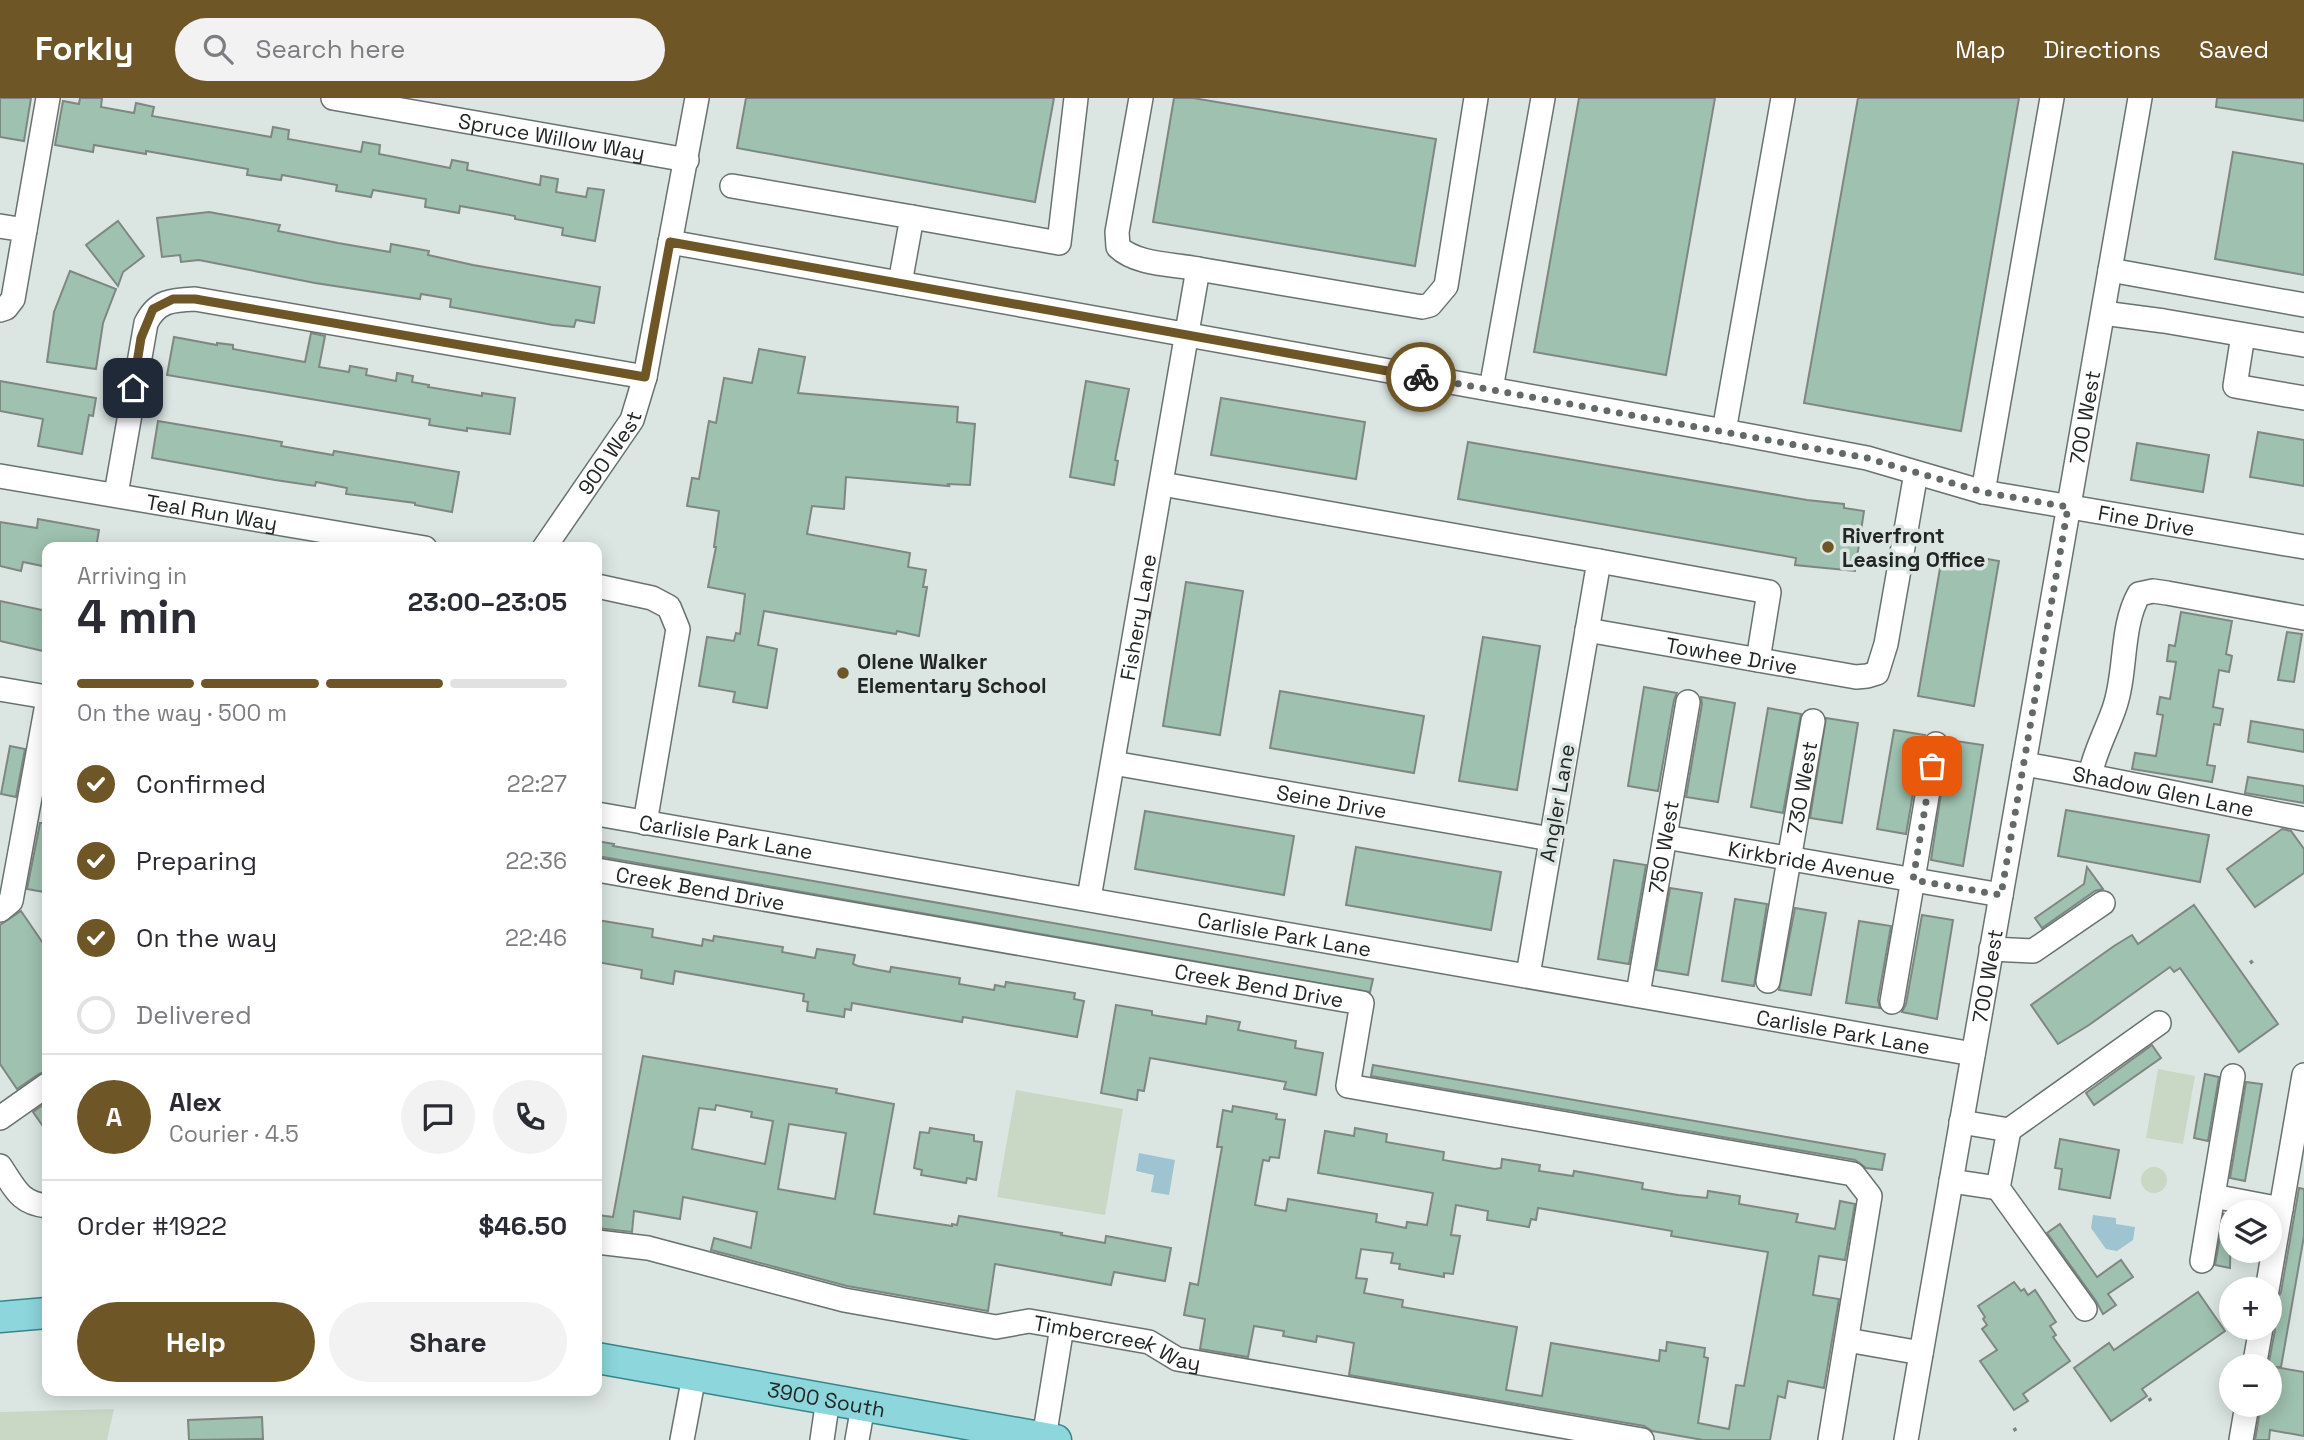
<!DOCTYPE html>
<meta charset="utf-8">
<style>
body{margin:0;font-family:"Space Grotesk",sans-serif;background:#f2f2f3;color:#2b2b33;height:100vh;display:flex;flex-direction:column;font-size:26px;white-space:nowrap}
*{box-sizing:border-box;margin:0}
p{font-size:23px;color:#7c7c81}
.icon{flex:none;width:38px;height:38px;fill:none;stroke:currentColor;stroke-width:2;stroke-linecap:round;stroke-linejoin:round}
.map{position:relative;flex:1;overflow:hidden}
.drawer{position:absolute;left:42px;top:444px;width:560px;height:854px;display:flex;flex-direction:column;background:#fff;border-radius:14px;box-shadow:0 4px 18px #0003}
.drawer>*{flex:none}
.fabs{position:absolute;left:2219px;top:1102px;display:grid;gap:14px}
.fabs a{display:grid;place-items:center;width:63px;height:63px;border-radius:50%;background:#fff;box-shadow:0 4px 18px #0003;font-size:35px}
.pin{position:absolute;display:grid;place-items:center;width:60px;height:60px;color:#fff;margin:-30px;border-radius:14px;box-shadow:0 4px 10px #0006}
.courier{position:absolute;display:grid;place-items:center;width:70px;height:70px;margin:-35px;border:5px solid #6f5627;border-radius:50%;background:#fff;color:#222;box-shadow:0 2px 9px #0007}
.head em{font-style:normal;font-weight:700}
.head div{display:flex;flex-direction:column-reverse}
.head{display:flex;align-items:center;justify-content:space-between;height:119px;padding:0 35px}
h1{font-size:46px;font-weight:700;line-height:52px}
.bar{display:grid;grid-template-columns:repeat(4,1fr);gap:10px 7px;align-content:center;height:84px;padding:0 35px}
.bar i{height:9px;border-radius:5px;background:#e1e1e2}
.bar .on{background:#6f5627}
.bar p{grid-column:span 4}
.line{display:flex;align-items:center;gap:18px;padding:0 35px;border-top:2px solid #e1e1e2}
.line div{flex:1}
.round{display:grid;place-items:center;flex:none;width:74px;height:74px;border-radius:37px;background:#f2f2f3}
ol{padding:0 35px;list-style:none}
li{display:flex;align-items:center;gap:21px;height:77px}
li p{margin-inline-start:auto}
li .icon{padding:7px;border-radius:50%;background:#6f5627;color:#fff;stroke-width:4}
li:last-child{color:#7c7c81}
li i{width:38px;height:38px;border:4px solid #e1e1e2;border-radius:50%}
.action{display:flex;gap:14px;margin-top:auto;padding:14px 35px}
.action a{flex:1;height:80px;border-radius:42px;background:#6f5627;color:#fff;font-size:28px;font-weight:700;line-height:80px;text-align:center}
.action a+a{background:#f2f2f3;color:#2b2b33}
header{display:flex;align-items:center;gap:42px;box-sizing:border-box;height:98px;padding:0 35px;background:#6f5627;color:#fff}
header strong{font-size:33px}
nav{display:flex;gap:38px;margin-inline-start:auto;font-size:24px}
.search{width:490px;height:63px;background:#f2f2f3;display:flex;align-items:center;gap:18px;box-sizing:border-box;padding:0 24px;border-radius:38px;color:#7c7c81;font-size:26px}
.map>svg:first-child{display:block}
.green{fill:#c8d8c5}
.water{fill:#9ec3d1}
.building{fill:#9fc1af;stroke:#7f8783;stroke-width:2;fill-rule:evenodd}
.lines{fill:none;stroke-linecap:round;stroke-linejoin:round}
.minor-casing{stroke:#697270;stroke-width:26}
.major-casing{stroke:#36868c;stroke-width:33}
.path{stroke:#7c8381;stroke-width:3.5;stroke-dasharray:3.5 3.5;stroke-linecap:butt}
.minor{stroke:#fff;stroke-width:23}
.major{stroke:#8cd6dc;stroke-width:30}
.done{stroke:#636968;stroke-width:7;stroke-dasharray:0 12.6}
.route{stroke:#6f5627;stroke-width:9}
.poi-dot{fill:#6f5627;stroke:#dbe6e3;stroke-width:2.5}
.labels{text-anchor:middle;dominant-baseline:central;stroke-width:7;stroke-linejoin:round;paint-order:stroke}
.street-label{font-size:21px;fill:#222625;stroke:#dbe6e3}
.poi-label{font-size:21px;font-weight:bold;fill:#222625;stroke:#dbe6e3;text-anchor:start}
</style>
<header>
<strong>Forkly</strong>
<div class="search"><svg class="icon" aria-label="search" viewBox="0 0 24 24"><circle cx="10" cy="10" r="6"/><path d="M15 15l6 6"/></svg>Search here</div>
<nav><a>Map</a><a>Directions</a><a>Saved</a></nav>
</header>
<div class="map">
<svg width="2304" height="1342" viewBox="0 0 2304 1342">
<rect width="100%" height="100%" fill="#dbe6e3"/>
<!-- green -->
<g class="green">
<path d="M2158,971L2195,978L2183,1046L2146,1040Z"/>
<path d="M1016,992L1123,1011L1105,1117L997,1099Z"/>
<circle cx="2154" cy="1082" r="13"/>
<path d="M114,1311L107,1342H0V1314Z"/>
</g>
<!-- water -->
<g class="water">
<path d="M1139,1055L1175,1062L1169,1097L1151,1094L1154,1077L1136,1073Z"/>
<path d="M2093,1117L2116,1120V1126L2135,1129L2133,1142L2117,1153L2106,1151L2091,1130Z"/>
</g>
<!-- building -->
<g class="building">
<path d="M0,0H31L24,43L0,39Z"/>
<path d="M80,0H102L101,9L134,15L136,5L154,9L152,18L271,39L273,29L289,32L288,41L361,54L363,44L380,47L379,56L450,70L452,62L468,65L467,72L540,87L541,78L558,81L556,94L586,99L588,90L604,92L595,143L562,137L563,130L515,121V118L460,108L459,115L425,109L426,101L373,92L371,99L336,93L337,87L282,77L281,82L247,77L248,71L146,53V56L94,47L93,54L55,47L63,3L79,6Z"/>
<path d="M746,0H1054L1035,104L737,50Z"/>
<path d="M1174,0H1193L1436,41L1415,168L1153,124Z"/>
<path d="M1579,0H1715L1666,277L1534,254Z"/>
<path d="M1858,0H2019L1961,333L1804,305Z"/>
<path d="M2217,0H2304V23L2216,9Z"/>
<path d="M2233,54L2304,66V177L2215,161Z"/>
<path d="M209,114L280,127L278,133L338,145L390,154L391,146L429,153L428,157L473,167L600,189L594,225L576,222L574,229L553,227L450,209L451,201L421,196L420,201L315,185L199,162L181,164L180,157L162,159L157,120Z"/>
<path d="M118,123L144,158L123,174L118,188L86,147Z"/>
<path d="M70,173L116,191L103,225L96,271L47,264L54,214Z"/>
<path d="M311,235L325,238L319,269L349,274L350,268L367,271L366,277L396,283L397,275L413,278L412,284L429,287L428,289L482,298V295L515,300L510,336L467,330V333L429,327L430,321L167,277L174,239L217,247V245L233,247V251L305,264Z"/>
<path d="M759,251L805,259L798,295L958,309L957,324L975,326L970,387L948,386L949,388L846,379L844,411L812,408L807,436L910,455L908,469L926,472L923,489H927L919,538L897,533L896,536L764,513L758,547L777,551L767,610L733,604L735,594L699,588L707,539L734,543L736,535L740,536L745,496L708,489L716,449H714L719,413L687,408L692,380L699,381L709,323L716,325L724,280L752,285Z"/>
<path d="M0,283L96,300L93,318L89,317L82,356L38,348L43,321L0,313Z"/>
<path d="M1086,283L1129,291L1115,362L1118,363L1114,387L1070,379Z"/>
<path d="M1221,300L1365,324L1356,381L1211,357Z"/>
<path d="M158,323L282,344L281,348L333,357L334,353L459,374L452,414L415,407V405L346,396L347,390L316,384L315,388L275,382L152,360Z"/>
<path d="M2258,334L2304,342V388L2250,379Z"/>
<path d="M1468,344L1807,402L1844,406V410L1864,413L1855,473L1795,467L1796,460L1458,401Z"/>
<path d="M2137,345L2209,357L2203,394L2131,382Z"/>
<path d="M38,421L99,432L96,450H47V469L23,464L21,473L0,468V424L37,430Z"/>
<path d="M1943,453L1999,463L1974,608L1918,598Z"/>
<path d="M1186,484L1243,493L1220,637L1163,628Z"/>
<path d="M0,503L47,513V554L0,543Z"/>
<path d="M2181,514L2232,523L2226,556L2232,558L2229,574L2219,572L2213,609L2223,611L2220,627L2214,626L2207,667L2215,668L2212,684L2132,671L2135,655L2156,658L2163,617L2157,616L2160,599L2170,601L2176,564L2167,563L2169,547L2175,548Z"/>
<path d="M2287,534L2302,536L2294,584L2278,582Z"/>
<path d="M1483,539L1540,548L1517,692L1459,683Z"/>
<path d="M1644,589L1677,595L1674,602L1658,693L1628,688Z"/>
<path d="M1280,593L1424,618L1414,675L1270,650Z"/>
<path d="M1701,599L1735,605L1718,704L1686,699L1702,606Z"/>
<path d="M1768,610L1801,616L1783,715L1751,709Z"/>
<path d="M1826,620L1858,625L1842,725L1810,720Z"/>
<path d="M2251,623L2304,632V654L2248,644Z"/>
<path d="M1894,632L1925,637L1922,644L1906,736L1877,731Z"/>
<path d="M1949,642L1983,647L1963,768L1931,762Z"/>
<path d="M10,648L25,651L16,699L1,696Z"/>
<path d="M2248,679L2304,688V705L2245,695Z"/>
<path d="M2066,712L2209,737L2200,784L2058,758Z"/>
<path d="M1145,713L1294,738L1284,797L1135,771Z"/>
<path d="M40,725H47V774L44,794L27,791Z"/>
<path d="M2282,731L2291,733L2304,751V775L2255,809L2227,771Z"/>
<path d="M597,743L614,746L613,748L1373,881L1370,894L597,758Z"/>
<path d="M1356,749L1501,774L1491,832L1346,807Z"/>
<path d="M1614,762L1646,767L1629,866L1598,861Z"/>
<path d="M2087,769L2103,791L2095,793L2042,830L2035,820L2084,786Z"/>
<path d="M1670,790L1702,795L1688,877L1656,872Z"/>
<path d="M1735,801L1767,806L1754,888L1722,883Z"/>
<path d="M2194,807L2278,926L2239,954L2180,870L2174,874L2170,869L2089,927L2058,946L2031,907L2114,848L2132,837L2138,846Z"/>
<path d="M1795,810L1826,815L1811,897L1779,892Z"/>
<path d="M21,813L47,851V973L39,976L17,991L0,966V827Z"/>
<path d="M1922,817L1953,822L1937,921L1902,914L1906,906Z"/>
<path d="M597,822L653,831L652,839L702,848L703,841L713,843L714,838L783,849L782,854L815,860L817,851L855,857L853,866L858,868L890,874L891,869L960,880L959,886L994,892L995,887L1005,889L1006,884L1075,895L1074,901L1084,903L1077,939L963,919L962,924L852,905L851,912L845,911L844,919L807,913L808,904L803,903L804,896L675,873L673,886L641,880L642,872L597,864Z"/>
<path d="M1859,823L1891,828L1878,902L1880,910L1846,905Z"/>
<path d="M1116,907L1152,913V917L1206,926L1207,918L1240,924L1238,932L1296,943L1295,950L1323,955L1316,997L1284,991L1286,984L1150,960L1144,993L1138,992L1137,1002L1101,995Z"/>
<path d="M2152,947L2161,960L2094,1007L2086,995Z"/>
<path d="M643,958L837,991L836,995L894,1006L874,1116L952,1128V1126L957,1127L959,1118L1062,1135L1061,1137L1105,1145L1106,1138L1171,1150L1165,1183L1114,1174L1111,1187L995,1166L988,1213L847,1188L711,1152L714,1140L751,1150L757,1114L683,1099L680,1121L634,1113L632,1134L597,1130V1117L613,1119ZM716,1007L752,1014L751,1019L773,1023L765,1066L692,1051L699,1010L715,1012ZM789,1026L846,1035L835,1101L778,1091Z"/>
<path d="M1373,967L1885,1056L1882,1072L1866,1070L1855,1062L1371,978Z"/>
<path d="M2205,976L2219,979L2208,1043L2194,1040Z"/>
<path d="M2246,984L2262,986L2245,1083L2230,1080Z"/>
<path d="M47,1004V1034L33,1014Z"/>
<path d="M1233,1008L1277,1016L1276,1021L1285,1022L1279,1060L1270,1059L1269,1063L1263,1062L1255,1107L1286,1113L1288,1101L1377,1116L1376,1124L1406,1130L1407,1124L1427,1127L1433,1095L1318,1075L1325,1033L1354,1038L1355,1030L1387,1036L1386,1044L1444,1054L1443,1062L1495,1071L1501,1070L1502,1061L1540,1067L1539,1073L1573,1078L1574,1073L1643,1085L1642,1091L1678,1097L1707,1100L1708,1093L1740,1098L1739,1106L1798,1116L1796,1124L1835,1131L1840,1103L1855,1106L1845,1162L1819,1158L1813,1197L1839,1201L1824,1290L1788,1283L1785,1300L1778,1298L1770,1342H1703L1652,1333L1644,1328L1349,1277L1354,1245L1317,1238L1316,1244L1283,1238L1284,1233L1254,1228L1248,1259L1200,1251L1205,1221L1184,1217L1190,1185L1198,1187L1222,1049H1217L1223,1012L1232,1014ZM1456,1107L1488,1113L1487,1122L1529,1129L1531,1121L1536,1122L1538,1110L1672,1133L1671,1138L1768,1154L1744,1288L1736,1287L1729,1331L1698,1325L1708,1260L1704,1259L1705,1250L1667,1244L1666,1253L1660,1252L1659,1263L1551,1245L1542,1298L1506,1292L1517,1229L1402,1209L1403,1202L1364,1195L1367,1181L1356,1180L1361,1151L1393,1155L1391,1165L1400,1166L1399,1171L1444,1179V1175L1453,1176L1460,1138L1451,1137Z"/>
<path d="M930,1030L974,1037V1043L982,1044L976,1082L967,1080L966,1085L921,1077L922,1072L914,1070L920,1034L929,1035Z"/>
<path d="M2060,1041L2119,1052L2110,1100L2059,1091L2062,1071L2055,1070Z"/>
<path d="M2299,1090L2304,1091V1138L2281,1269H2275L2304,1274V1338L2270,1332L2269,1342H2255L2261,1307H2270L2268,1269L2275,1232L2273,1223L2277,1202L2281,1194Z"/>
<path d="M2224,1116L2231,1117L2230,1170L2215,1167Z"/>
<path d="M2060,1126L2097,1179L2121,1162L2133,1179L2108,1196L2116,1207L2103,1216L2096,1203L2047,1135Z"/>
<path d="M2014,1184L2021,1193L2024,1191L2028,1197L2035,1192L2056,1224L2050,1228L2056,1237L2053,1239L2070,1263L2023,1296L2028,1303L2014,1312L1980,1263L1997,1252L1982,1231L1987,1227L1983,1221L1985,1219L1978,1208Z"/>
<path d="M2198,1194L2225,1233L2142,1291L2147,1298L2111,1323L2074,1270L2109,1245L2114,1252Z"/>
<path d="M262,1319L263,1341L189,1342L188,1322Z"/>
</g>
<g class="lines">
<defs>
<g id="minor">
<path id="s1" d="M333,0L687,62"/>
<path d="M1141,0L1117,134L1118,149C1137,167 1173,166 1198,171"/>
<path d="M732,88L912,119L900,185"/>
<path d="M912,119L1059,145L1076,0"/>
<path d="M0,128L25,132L13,201L6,210L0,212"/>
<path d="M25,132L48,0"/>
<path id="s2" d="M670,144L1724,333L1867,360L1983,394L2304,449"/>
<path d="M2110,172L2304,207"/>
<path d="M2103,215L2164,223L2304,247"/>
<path d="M2243,237L2235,288L2304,300"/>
<path d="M1491,291L1543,0"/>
<path d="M1724,333L1783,0"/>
<path id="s3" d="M0,378L425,450"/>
<path d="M1162,386L1599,463L1528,877"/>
<path d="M1983,394L2052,0"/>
<path d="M116,396L146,225C157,203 171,202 195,201L645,279"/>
<path id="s4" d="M544,450L632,322L645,279L697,0"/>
<path d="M1599,463L1769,494L1758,562"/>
<path d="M597,488L652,500L669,509L678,531L645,725"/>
<path id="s5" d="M1587,532L1856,579L1867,578L1877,575L1886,546L1916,375"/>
<path d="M0,591L47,599"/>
<path id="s6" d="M1113,665L1551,741"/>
<path id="s7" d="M2024,666C2118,682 2210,703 2304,721"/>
<path d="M2090,677C2095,653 2106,634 2114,611C2127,575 2120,530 2139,496L2153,493L2167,495L2304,520"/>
<path id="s8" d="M597,716L1973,956"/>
<path id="s9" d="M1665,739L2001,797"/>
<path id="s10" d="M597,772L1362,905L1348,988L1853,1076L1870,1098L1830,1342"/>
<path id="s11" d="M1089,800L1198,171L1422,209L1430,207L1446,188L1476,0"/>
<path d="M0,812L11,803L47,606"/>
<path d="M1991,851L2033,853L2103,805"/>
<path id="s12" d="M1768,883L1813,623"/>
<path id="s13" d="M1638,896L1688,604"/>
<path d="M1892,904L1936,646"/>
<path d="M0,1020L47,987"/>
<path d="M1961,1024L2009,1032L2159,925"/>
<path d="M2009,1032L1998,1090L2085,1211"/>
<path d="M0,1068C15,1090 19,1105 47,1108"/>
<path d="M1951,1083L1998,1090"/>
<path d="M2213,1098L2281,1111"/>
<path id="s14" d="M597,1144L648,1150L844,1202L996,1229L1029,1223L1149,1244L1177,1261L1642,1342"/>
<path d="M2202,1163L2233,978"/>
<path d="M2267,1192L2304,977"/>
<path d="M1847,1242L1921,1255"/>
<path d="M2254,1269L2261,1230"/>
<path d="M1044,1340L1062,1229"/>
<path d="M682,1342L694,1278"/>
<path d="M822,1342L828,1301"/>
<path d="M857,1342L863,1308"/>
<path id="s15" d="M1906,1342L2140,0"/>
<path d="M2241,1342L2247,1307"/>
</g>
<g id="major">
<path d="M0,1219L47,1215"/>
<path id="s16" d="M597,1260L1056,1342"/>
</g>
</defs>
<!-- minor casing -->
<use href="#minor" class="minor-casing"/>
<!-- major casing -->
<use href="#major" class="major-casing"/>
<!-- path -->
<g class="path">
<path d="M2250,865L2254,862"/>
<path d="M2149,1300L2152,1305"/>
<path d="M2014,1330L2017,1335"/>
</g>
<!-- minor -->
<use href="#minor" class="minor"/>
<!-- major -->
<use href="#major" class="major"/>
</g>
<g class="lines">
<!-- done -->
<path class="done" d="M1421,279L1867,360L1983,394L2068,409L2001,797L1913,782L1932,668"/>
<!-- route -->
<path class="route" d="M133,290L141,240L153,211L173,201H195L645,279L670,144L1421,279"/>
</g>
<!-- markers -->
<g class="poi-dot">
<circle cx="1828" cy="449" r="7"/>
<circle cx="843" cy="575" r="7"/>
</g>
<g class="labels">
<!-- street labels -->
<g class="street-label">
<text stroke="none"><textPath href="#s1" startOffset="222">Spruce Willow Way</textPath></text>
<text stroke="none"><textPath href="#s15" startOffset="1038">700 West</textPath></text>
<text stroke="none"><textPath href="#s4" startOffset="116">900 West</textPath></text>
<text stroke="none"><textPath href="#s3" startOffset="215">Teal Run Way</textPath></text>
<text stroke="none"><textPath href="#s2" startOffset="1503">Fine Drive</textPath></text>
<text stroke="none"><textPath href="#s11" startOffset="285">Fishery Lane</textPath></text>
<text stroke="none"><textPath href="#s5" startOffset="147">Towhee Drive</textPath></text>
<text stroke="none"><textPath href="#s12" startOffset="196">730 West</textPath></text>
<text stroke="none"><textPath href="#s7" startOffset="142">Shadow Glen Lane</textPath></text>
<text stroke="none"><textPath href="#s6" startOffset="222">Seine Drive</textPath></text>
<text transform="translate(1557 705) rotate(-80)">Angler Lane</text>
<text stroke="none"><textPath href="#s8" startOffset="131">Carlisle Park Lane</textPath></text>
<text stroke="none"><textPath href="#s13" startOffset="149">750 West</textPath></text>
<text stroke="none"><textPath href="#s9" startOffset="149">Kirkbride Avenue</textPath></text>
<text stroke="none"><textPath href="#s10" startOffset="105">Creek Bend Drive</textPath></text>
<text stroke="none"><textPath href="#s8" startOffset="698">Carlisle Park Lane</textPath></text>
<text stroke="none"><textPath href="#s15" startOffset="471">700 West</textPath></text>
<text stroke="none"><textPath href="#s10" startOffset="672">Creek Bend Drive</textPath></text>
<text stroke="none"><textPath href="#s8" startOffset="1265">Carlisle Park Lane</textPath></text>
<text stroke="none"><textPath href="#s14" startOffset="534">Timbercreek Way</textPath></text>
<text stroke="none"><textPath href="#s16" startOffset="233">3900 South</textPath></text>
</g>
<!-- poi labels -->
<g class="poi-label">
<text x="1842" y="437">Riverfront<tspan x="1842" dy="24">Leasing Office</tspan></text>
<text x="857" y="563">Olene Walker<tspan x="857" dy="24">Elementary School</tspan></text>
</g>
</g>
</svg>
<div class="fabs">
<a><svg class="icon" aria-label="layers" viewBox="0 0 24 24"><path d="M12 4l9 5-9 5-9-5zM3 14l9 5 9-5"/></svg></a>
<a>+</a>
<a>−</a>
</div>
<div class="pin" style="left:1932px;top:668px;background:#ea580c"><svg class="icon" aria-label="bag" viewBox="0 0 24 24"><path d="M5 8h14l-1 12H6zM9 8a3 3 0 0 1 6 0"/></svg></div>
<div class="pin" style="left:133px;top:290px;background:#1f2937"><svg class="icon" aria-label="home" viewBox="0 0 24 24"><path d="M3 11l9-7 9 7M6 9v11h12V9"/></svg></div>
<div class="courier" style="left:1421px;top:279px"><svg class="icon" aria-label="bike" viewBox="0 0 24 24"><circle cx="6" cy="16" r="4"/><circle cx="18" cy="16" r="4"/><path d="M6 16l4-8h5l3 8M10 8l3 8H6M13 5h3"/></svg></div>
<section class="drawer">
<div class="head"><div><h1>4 min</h1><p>Arriving in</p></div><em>23:00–23:05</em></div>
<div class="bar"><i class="on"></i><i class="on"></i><i class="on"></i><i></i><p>On the way · 500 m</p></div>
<ol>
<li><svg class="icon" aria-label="check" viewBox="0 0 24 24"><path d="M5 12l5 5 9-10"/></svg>Confirmed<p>22:27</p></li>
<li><svg class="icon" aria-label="check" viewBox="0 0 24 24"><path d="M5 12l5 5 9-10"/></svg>Preparing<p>22:36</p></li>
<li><svg class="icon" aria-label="check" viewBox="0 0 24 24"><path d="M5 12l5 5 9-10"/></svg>On the way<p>22:46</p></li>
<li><i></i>Delivered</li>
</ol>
<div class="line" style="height:126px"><b class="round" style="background:#6f5627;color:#fff">A</b><div><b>Alex</b><p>Courier · 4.5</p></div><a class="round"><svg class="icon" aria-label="chat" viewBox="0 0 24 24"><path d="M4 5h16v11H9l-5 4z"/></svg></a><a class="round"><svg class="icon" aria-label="phone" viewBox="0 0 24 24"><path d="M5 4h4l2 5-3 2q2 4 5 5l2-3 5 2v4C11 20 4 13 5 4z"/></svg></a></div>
<div class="line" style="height:91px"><div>Order #1922</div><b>$46.50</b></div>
<div class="action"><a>Help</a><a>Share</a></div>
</section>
</div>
